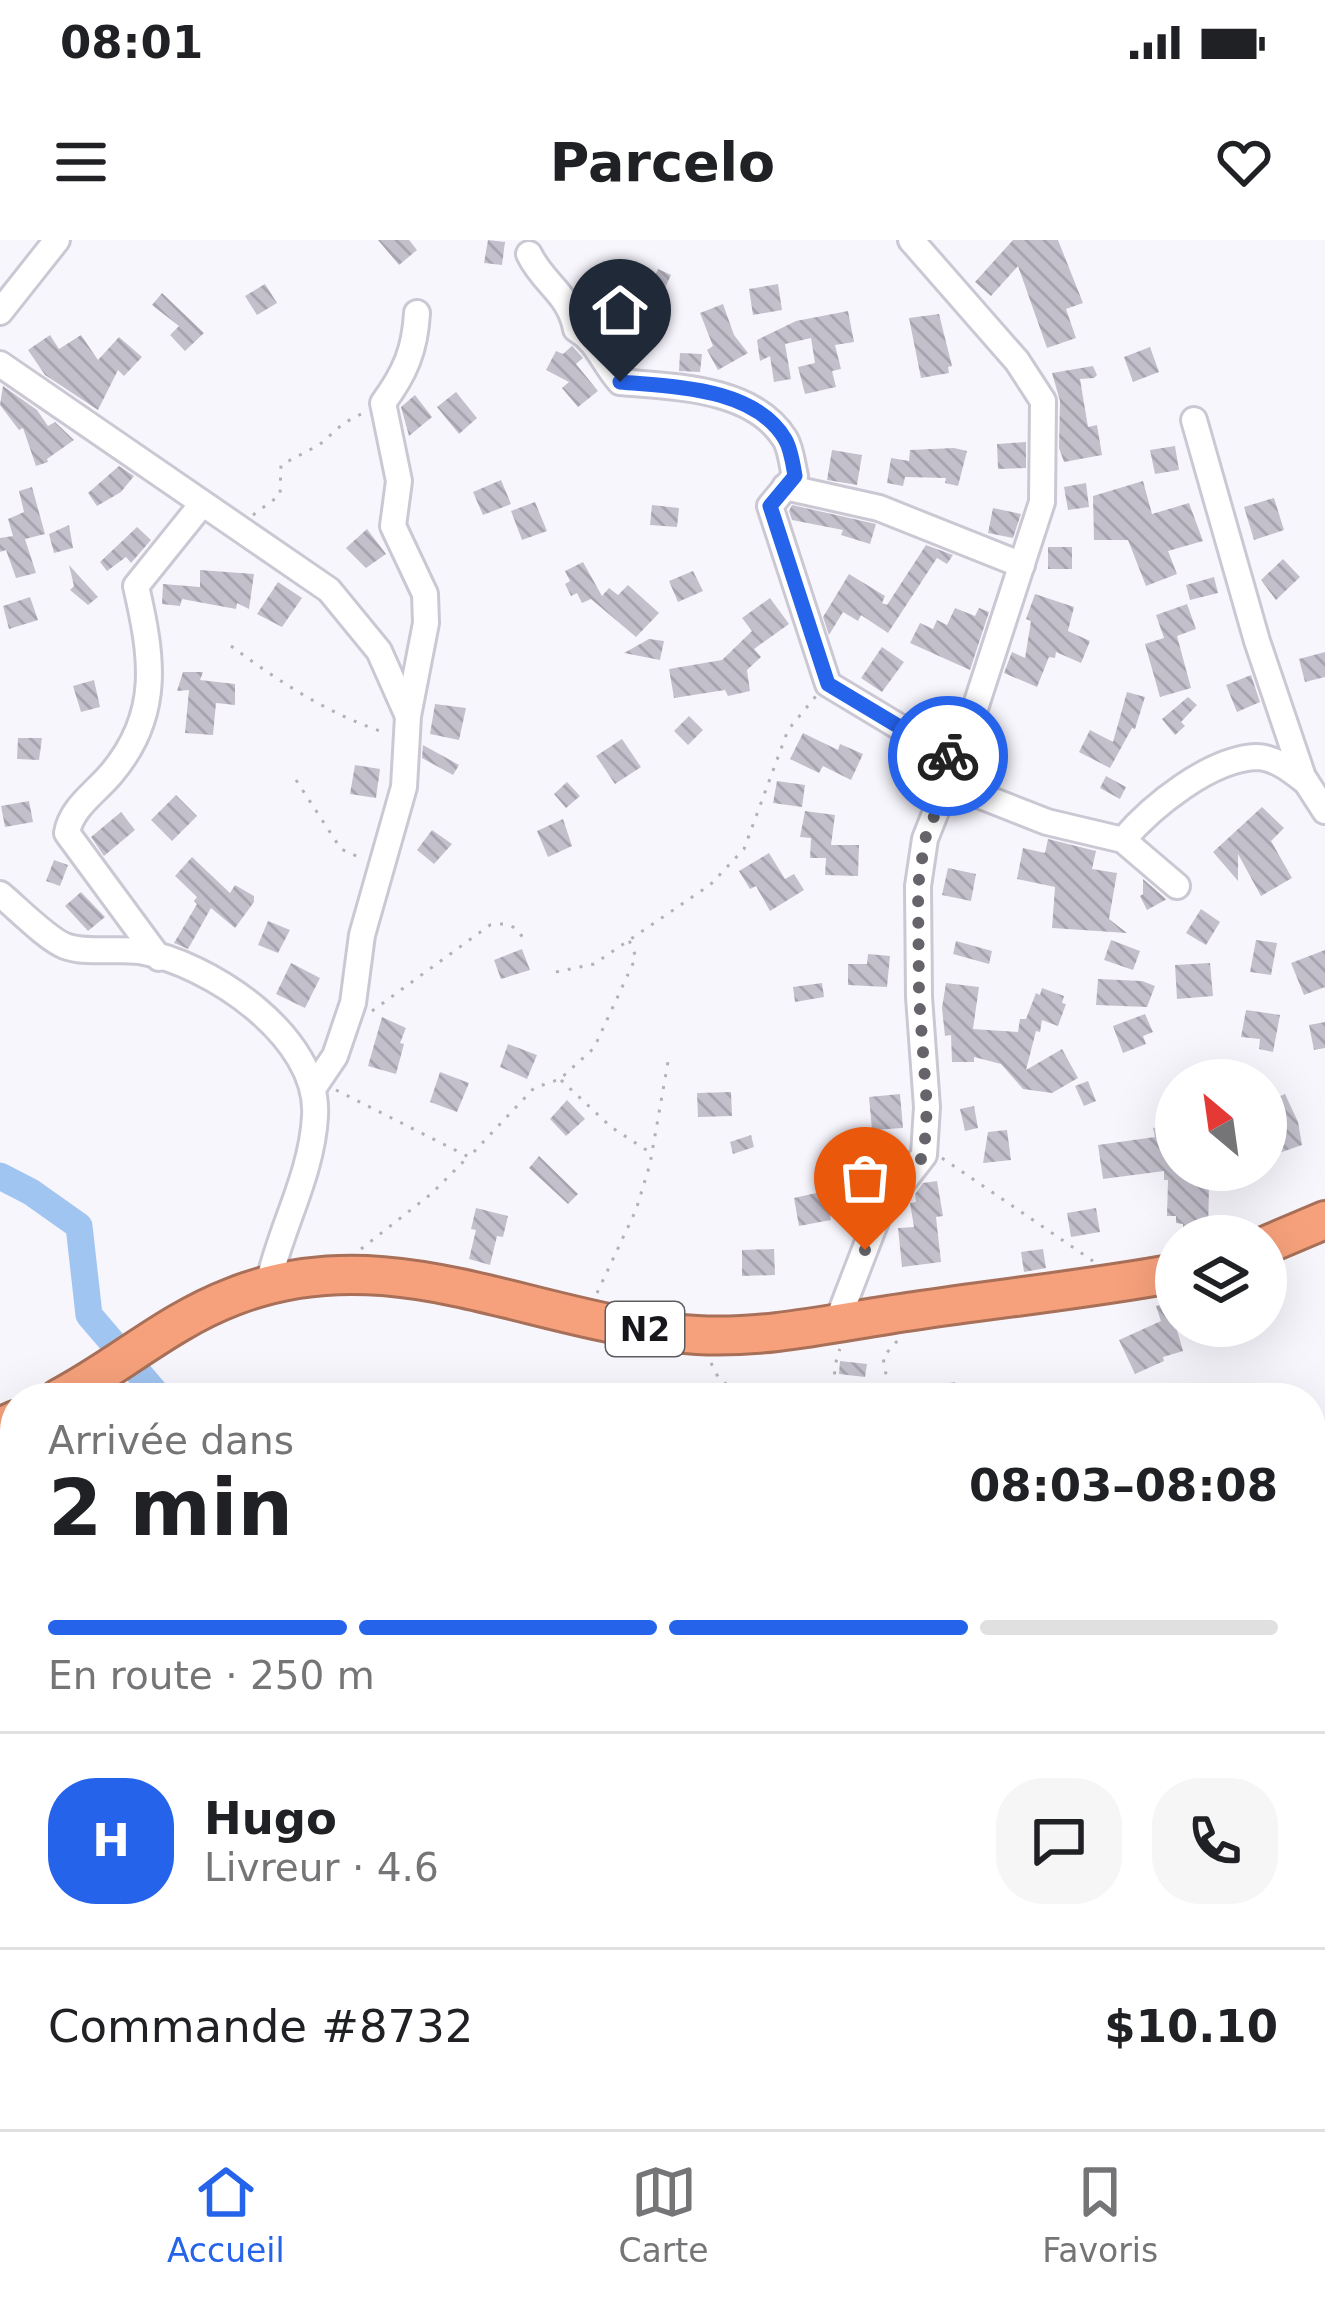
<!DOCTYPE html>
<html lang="fr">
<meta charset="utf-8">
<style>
body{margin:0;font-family:"DejaVu Sans",sans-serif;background:#f6f6f6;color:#202124;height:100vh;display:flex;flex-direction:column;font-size:45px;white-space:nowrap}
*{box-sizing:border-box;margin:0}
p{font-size:39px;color:#757577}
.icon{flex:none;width:66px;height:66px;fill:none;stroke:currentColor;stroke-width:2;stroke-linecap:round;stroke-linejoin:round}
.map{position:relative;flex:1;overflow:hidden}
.details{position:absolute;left:0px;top:1143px;width:1326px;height:747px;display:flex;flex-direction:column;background:#fff;border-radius:48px 48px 0 0;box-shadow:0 12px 48px #0002}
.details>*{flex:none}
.needle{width:78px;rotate:331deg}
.controls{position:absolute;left:1155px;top:819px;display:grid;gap:24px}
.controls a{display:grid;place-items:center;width:132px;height:132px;border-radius:50%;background:#fff;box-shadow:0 12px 48px #0002;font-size:60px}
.pin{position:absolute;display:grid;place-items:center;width:102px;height:102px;color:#fff;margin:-123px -51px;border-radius:50% 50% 50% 0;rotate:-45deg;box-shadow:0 0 12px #0007}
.pin .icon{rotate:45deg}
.courier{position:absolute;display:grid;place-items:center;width:120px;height:120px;margin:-60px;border:9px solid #2563eb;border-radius:50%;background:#fff;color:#222;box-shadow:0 3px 15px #0007}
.overview em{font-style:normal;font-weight:800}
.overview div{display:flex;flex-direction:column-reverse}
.overview{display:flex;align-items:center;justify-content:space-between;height:204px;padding:0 48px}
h1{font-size:78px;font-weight:800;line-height:90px}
.bar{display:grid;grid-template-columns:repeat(4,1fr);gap:18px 12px;align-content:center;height:144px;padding:0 48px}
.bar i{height:15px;border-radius:9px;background:#e0e0e0}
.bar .on{background:#2563eb}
.bar p{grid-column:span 4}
.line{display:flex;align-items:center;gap:30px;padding:0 48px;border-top:3px solid #e0e0e0}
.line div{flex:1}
.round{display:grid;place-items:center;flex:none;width:126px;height:126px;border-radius:48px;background:#f6f6f6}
.status{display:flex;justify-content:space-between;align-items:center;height:84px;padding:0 60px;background:#fff;direction:ltr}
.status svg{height:33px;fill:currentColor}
header{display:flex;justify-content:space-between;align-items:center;height:156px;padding:0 48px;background:#fff;font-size:54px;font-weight:800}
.tab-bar{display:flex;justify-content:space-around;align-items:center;height:168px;border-top:3px solid #e0e0e0;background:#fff;font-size:33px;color:#757577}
.tab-bar a{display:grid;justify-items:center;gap:6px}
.tab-bar .on{color:#2563eb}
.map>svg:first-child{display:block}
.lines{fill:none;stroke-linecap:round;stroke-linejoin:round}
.river{stroke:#a1c5f1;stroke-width:27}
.building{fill:url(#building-back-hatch)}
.minor-casing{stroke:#cbc8d4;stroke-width:30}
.highway-casing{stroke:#a87059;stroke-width:42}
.path{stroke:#b3b1b7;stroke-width:3;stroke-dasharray:3 9;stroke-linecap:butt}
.minor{stroke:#fff;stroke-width:24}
.highway{stroke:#f6a17b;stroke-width:36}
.done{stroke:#66646a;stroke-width:12;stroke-dasharray:0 21.6}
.route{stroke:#2563eb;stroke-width:15}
.labels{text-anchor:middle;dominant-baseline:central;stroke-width:10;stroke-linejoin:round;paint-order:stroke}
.shield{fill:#fff;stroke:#5d5c5f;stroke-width:3}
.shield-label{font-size:33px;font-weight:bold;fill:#17161b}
</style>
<div class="status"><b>08:01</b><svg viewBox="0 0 49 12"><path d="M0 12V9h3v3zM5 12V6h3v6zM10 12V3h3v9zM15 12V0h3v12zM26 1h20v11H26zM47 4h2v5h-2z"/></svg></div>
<header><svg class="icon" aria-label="menu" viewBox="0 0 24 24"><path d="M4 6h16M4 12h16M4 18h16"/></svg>Parcelo<svg class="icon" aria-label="heart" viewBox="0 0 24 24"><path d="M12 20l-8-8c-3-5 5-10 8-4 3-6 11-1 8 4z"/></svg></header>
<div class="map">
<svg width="1325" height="1889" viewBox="0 0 1325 1889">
<defs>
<pattern id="building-back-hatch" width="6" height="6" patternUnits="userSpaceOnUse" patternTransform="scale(3)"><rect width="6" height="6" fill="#c3c0cc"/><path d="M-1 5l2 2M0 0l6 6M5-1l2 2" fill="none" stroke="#a7a4af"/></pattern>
</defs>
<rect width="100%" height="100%" fill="#f8f6fd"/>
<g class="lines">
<!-- river -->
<path class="river" d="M0,936L31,952L79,986L89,1075L160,1158"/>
</g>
<!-- building -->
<g class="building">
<path d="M378,0H409L417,10L399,25Z"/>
<path d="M488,0L505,2L502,25L484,23Z"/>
<path d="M1013,0H1058L1083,63L1066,69L1076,98L1047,108L1018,26L991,56L975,42Z"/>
<path d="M658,29L671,35L656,67L643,61Z"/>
<path d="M265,44L277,63L257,75L245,56Z"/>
<path d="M778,44L782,70L753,75L749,49Z"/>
<path d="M162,53L204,93L185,111L170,95L179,86L152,65Z"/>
<path d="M723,64L734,95L748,113L718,130L707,110L713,106L700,73Z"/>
<path d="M848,71L854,102L835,105L841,129L832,131L836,147L805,154L798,127L815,123L811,98L785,104L791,139L774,142L770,116L760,121L757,100L796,81Z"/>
<path d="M939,74L952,126L948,127L949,133L921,138L909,78Z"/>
<path d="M50,95L59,109L81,95L98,120L119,97L142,117L124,136L118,130L98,170L45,135L28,110Z"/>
<path d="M572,106L583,118L576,124L598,151L578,167L562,148L569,142L546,130L556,111L563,114Z"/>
<path d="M1150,107L1159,132L1133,142L1124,117Z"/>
<path d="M680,113L702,114L700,132L679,131Z"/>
<path d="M1093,126L1097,135L1094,138L1080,139L1088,187L1097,185L1102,215L1064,222L1059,208L1060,161L1052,133Z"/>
<path d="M3,146L37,170L48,186L55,182L74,200L47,219L48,222L36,226L23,188L19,190L0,165Z"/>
<path d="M456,152L477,178L459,194L437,167Z"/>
<path d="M415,155L432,177L409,196L401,167Z"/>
<path d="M1026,202V228L998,229L997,204Z"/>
<path d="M1175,206L1179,230L1155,234L1150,210Z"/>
<path d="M954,208L967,211L958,246L945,243L946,238L905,237L903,246L887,243L891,218L909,221L910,210Z"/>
<path d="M832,210L862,215L857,245L827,240Z"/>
<path d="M119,226L134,236L121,252L97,266L88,253Z"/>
<path d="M501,240L511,264L483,275L473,252Z"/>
<path d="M1143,241L1152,274L1189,263L1203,301L1168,311L1177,334L1146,346L1128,300H1094L1093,256Z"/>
<path d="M1086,243L1089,267L1068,270L1064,247Z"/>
<path d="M32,247L45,294L25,299L36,333L16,338L6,310L0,312V298L13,296L8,279L24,272L19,251Z"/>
<path d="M1274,258L1284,290L1254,300L1244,267Z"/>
<path d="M535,262L547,291L522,300L511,271Z"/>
<path d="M652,265L679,268L677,287L650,285Z"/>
<path d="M792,265L876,284L870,304L841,295L843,290L792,280L789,271Z"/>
<path d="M993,268L1021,274L1013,298L988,293Z"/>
<path d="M69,285L73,308L54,313L49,294Z"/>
<path d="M137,287L151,300L131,323L126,317L107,331L100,322Z"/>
<path d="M367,289L386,314L366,328L346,308Z"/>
<path d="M926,305L953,315L947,324L937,318L888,393L861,375L858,381L843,372L829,395L823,377L849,334L885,356L882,363L887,365Z"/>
<rect x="1048" y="307" width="24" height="22"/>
<path d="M1283,319L1300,337L1276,360L1261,340Z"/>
<path d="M583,322L602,356L609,348L618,355L628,345L659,373L636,397L591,359L582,363L577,353L571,356L565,344L570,341L565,331Z"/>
<path d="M69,325L98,357L88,365L70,350L74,346Z"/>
<path d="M200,330L254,334L249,369L237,363L236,369L182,359L180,366L162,364L163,344L200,347Z"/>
<path d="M693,331L703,351L678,362L669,341Z"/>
<path d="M1214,337L1218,353L1190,360L1186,345Z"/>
<path d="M278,342L302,358L282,387L257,374Z"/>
<path d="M1035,354L1074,367L1068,391L1090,401L1081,423L1056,412L1055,418L1049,417L1037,447L1004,433L1012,412L1025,418L1031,381L1026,379Z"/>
<path d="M30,357L38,380L9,389L3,366Z"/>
<path d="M770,358L789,384L754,409L761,417L747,430L750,451L728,456L725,450L674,458L669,429L722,420L752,391L742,378Z"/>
<path d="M1187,364L1196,389L1177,396L1191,448L1160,457L1145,404L1164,398L1156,375Z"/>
<path d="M955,368L975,376L979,368L989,372L970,430L910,403L920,383L933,389L937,380L947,385Z"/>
<path d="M649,399L664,401L660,420L624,413Z"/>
<path d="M882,407L904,422L882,452L861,438Z"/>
<path d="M1325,412V437L1305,442L1299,419Z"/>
<path d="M183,432H203L200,440L235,444V465L216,463L213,495L185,493L189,450L177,451Z"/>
<path d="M1251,435L1260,462L1237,472L1226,445Z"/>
<path d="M94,440L100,467L81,472L73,446Z"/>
<path d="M1127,452L1145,457L1135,489L1132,488L1110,528L1079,512L1090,490L1113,502Z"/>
<path d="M1188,457L1197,465L1181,482L1185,486L1175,495L1162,479Z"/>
<path d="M435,464L466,468L459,500L430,494Z"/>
<path d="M689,476L703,490L688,505L674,491Z"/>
<path d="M803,493L838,510L840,504L863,514L851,540L823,526L819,533L790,519Z"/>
<path d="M18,498H42L39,520L17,519Z"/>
<path d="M622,499L641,527L615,544L596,516Z"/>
<path d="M423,505L459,525L453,535L422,518Z"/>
<path d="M355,525L380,529L376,558L350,554Z"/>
<path d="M1106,536L1126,547L1120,559L1100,548Z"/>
<path d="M777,541L805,545L802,567L773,563Z"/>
<path d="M567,542L580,556L566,568L554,554Z"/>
<path d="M176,555L197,576L172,601L151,580Z"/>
<path d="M29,561L33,582L5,587L1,566Z"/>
<path d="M1262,567L1284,588L1271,601L1292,638L1261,656L1238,614V641L1213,612Z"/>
<path d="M805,571L835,575L831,605H859L858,636L825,635L826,618H810L811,598L800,597Z"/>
<path d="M121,572L135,590L104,616L91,597Z"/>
<path d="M563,579L572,606L548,617L537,591Z"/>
<path d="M432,590L452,604L434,624L417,610Z"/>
<path d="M1048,599L1096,611L1092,629L1117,633L1109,679L1127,693L1052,688L1055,647L1017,639L1023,608L1045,613Z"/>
<path d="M769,613L785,639L794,634L804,650L770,671L756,646L750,649L739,631Z"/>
<path d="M192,617L230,653L235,645L254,656V662L235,688L211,668L188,709L174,703L197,664L194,661L197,657L175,636Z"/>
<path d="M54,620L68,625L60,646L46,641Z"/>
<path d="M948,628L976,634L971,661L942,655Z"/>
<path d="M1143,639L1166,659H1167L1147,670L1140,656L1143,654Z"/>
<path d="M81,652L105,677L88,691L65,666Z"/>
<path d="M1201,669L1220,682L1206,705L1186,693Z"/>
<path d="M268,681L290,690L278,713L258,705Z"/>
<path d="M1111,700L1140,711L1133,730L1104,720Z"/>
<path d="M1256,700L1277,703L1271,735L1250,732Z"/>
<path d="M956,701L992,711L989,724L953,714Z"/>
<path d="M522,709L530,730L501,739L494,720Z"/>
<path d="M1325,710V747L1304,755L1291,723Z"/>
<path d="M868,714L890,716L887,747L848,745V724H867Z"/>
<path d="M291,723L320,738L305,768L276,754Z"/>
<path d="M1210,723L1213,756L1177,759L1175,725Z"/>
<path d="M1098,739L1142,741L1155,746L1147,767L1096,765Z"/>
<path d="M822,743L824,757L795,762L793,747Z"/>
<path d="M946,743L979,747L973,789L1018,792L1020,779H1026L1036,753L1040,755L1042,748L1064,756L1062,763L1066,764L1058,786L1042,780L1040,792L1036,791L1026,830L1062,809L1078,838L1052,853L1023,849L1001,824L974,817V822H952L951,795L945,796L942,768Z"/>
<path d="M1246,770L1280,775L1273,812L1259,809L1260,799L1241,797Z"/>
<path d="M1145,774L1153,792L1143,796L1146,804L1123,813L1113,786Z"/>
<path d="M382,777L406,788L400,803L404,804L396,834L368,826Z"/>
<path d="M1325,782V808L1314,810L1309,785Z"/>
<path d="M508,804L537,815L527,839L500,827Z"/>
<path d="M440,832L469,843L457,872L430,862Z"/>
<path d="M1088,841L1096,861L1084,866L1075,846Z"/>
<path d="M731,852L732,876L698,877L697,853Z"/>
<path d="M900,854L903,888L872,890L869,857Z"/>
<path d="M1285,854L1298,882L1302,905L1279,913L1266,883V862Z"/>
<path d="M567,860L585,879L566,896L550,879Z"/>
<path d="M974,866L978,888L965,891L960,869Z"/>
<path d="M1176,884V930H1198L1199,945H1209L1208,996H1183V984L1176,983V976H1167L1168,940H1164V931L1103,939L1098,905L1155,897L1153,888Z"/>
<path d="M1007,890L1011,920L983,923L988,892Z"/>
<path d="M751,895L754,907L733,914L730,902Z"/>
<path d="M867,906L869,937L839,939L837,908Z"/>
<path d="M539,916L578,954L568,964L529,928Z"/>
<path d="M937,941L943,976L936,977L941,1022L902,1027L898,988L914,987L910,963L916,962L915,954L923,943Z"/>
<path d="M825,951L831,980L799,986L794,958Z"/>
<path d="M476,968L508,976L503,997L497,996L490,1025L469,1019L476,990L471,989Z"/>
<path d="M1096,968L1100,992L1071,997L1067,973Z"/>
<path d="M774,1009L775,1035L742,1036V1010Z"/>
<path d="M1043,1009L1046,1028L1024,1032L1021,1012Z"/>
<path d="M1169,1062L1183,1111L1163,1117L1164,1121L1135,1134L1119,1100L1161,1081L1156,1066Z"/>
<path d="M840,1121L867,1124L865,1137L839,1134Z"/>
<path d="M955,1142L958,1158H927L926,1147Z"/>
<path d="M15,1535V1599L0,1579V1546Z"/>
<path d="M542,1875L547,1889H509V1888Z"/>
<path d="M611,1875H624L635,1889H593Z"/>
<path d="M803,1875H814L821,1889H776Z"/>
<path d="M837,1875H865L868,1889H839Z"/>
<path d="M964,1875H985L984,1889H964Z"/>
<path d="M1089,1875H1127L1125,1888L1088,1882Z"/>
<path d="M1084,1876L1087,1889H1050L1049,1884Z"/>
</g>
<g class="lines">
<defs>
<g id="minor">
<path d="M529,14C544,45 569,53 576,89C599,103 602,122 620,142C673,147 753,147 785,199C791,209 792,224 795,236L770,266L828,444L956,521"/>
<path d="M0,72L57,0"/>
<path d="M0,124L329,350L379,411L407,474"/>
<path d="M1194,180L1257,401L1303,537L1325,571"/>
<path d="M785,247L879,268L1022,325"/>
<path d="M948,543L1047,582L1123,600L1177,646"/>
<path d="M1123,600C1152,566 1210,519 1256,517C1275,517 1292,531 1306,542"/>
<path d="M0,654C16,667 47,699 65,706C86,714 117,708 139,711C210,723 320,797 315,876C312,935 280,989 268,1045"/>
<path d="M159,718L67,593C71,568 95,553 111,534C162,474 152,416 136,346L202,264"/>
<path d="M314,847L335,816L353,763L362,695L404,547L408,476L426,383L425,354L393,286L399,241L383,163C405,133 415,110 417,73"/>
<path d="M837,1082L879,973L924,915L927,867L919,757L918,646L925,599L967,493L1042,262L1043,161L1017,121L911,0"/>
<path d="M0,1337L15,1302"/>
<path d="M1311,1594L1325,1591"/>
<path d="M0,1709L6,1852L17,1889"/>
<path d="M1246,1875L1301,1889"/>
<path d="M325,1889L330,1875"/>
<path d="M412,1889L456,1875"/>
<path d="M1188,1889L1199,1875"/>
</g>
<g id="highway">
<path d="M1266,1005L1325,980"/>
<path d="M59,1158C118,1127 169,1081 232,1057C392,993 538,1087 697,1095C771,1099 841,1081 914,1071C1001,1058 1089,1049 1176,1033"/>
<path d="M0,1187L15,1180"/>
</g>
</defs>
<!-- minor casing -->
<use href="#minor" class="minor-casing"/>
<!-- highway casing -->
<use href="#highway" class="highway-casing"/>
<!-- path -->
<g class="path">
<path d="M253,275L280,255L281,225L319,205L344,183L365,172"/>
<path d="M231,406C278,441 330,475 386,493"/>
<path d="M296,540L341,609L363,619"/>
<path d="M556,732L594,724L710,645L744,609L788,490L816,456"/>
<path d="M372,771L490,685C509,682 515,685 525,701"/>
<path d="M561,840L611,887L651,913"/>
<path d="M336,850L469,917L534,848L560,839L594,808L636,717L629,700"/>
<path d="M942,918L1093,1021"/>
<path d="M361,1009L431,954L467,918"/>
<path d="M597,1053L636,970L650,924L669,816"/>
<path d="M711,1123L718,1137L742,1158"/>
<path d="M830,1158C836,1141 833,1124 840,1109"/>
<path d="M890,1158L883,1117L898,1100"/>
<path d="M1311,1464L1325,1463"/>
</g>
<!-- minor -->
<use href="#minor" class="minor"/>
<!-- highway -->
<use href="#highway" class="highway"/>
</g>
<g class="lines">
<!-- done -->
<path class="done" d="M865,1010L879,973L924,915L927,867L919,757L918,646L925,599L956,521L948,516"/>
<!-- route -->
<path class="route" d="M620,142C673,147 754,147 785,199C791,209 793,224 795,236L770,266L828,444L948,516"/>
</g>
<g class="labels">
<!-- shield labels -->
<rect class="shield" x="606" y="1062" width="78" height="54" rx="9"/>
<g class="shield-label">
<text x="645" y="1089">N2</text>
</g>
</g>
</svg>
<div class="controls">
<a><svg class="needle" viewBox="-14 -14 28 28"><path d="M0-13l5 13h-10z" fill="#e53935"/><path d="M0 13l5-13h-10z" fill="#757577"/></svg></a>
<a><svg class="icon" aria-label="layers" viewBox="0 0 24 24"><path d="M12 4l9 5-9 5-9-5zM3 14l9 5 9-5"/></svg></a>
</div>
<div class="pin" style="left:865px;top:1010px;background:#ea580c"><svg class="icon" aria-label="bag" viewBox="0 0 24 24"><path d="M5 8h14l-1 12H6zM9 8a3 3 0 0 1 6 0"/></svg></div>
<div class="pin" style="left:620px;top:142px;background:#1f2937"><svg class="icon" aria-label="home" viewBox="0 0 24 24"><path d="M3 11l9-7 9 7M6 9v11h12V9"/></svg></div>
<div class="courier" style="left:948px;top:516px"><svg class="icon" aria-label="bike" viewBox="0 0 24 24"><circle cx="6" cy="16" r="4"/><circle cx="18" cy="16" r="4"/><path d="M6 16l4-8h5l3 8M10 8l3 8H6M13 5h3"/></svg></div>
<section class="details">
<div class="overview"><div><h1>2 min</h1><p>Arrivée dans</p></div><em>08:03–08:08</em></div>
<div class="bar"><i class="on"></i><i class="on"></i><i class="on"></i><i></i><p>En route · 250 m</p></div>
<div class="line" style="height:216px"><b class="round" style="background:#2563eb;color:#fff">H</b><div><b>Hugo</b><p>Livreur · 4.6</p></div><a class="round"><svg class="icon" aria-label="chat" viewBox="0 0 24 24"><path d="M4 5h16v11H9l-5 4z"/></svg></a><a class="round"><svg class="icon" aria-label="phone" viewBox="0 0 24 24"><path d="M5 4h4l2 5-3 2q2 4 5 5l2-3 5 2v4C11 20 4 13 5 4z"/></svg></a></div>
<div class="line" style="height:156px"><div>Commande #8732</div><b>$10.10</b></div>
</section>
</div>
<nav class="tab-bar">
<a class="on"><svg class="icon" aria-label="home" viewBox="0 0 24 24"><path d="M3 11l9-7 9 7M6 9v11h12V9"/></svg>Accueil</a>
<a><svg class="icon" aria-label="map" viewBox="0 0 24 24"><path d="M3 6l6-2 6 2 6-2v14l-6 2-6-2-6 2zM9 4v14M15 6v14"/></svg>Carte</a>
<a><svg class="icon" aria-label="saved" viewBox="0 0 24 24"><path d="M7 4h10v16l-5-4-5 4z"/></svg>Favoris</a>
</nav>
